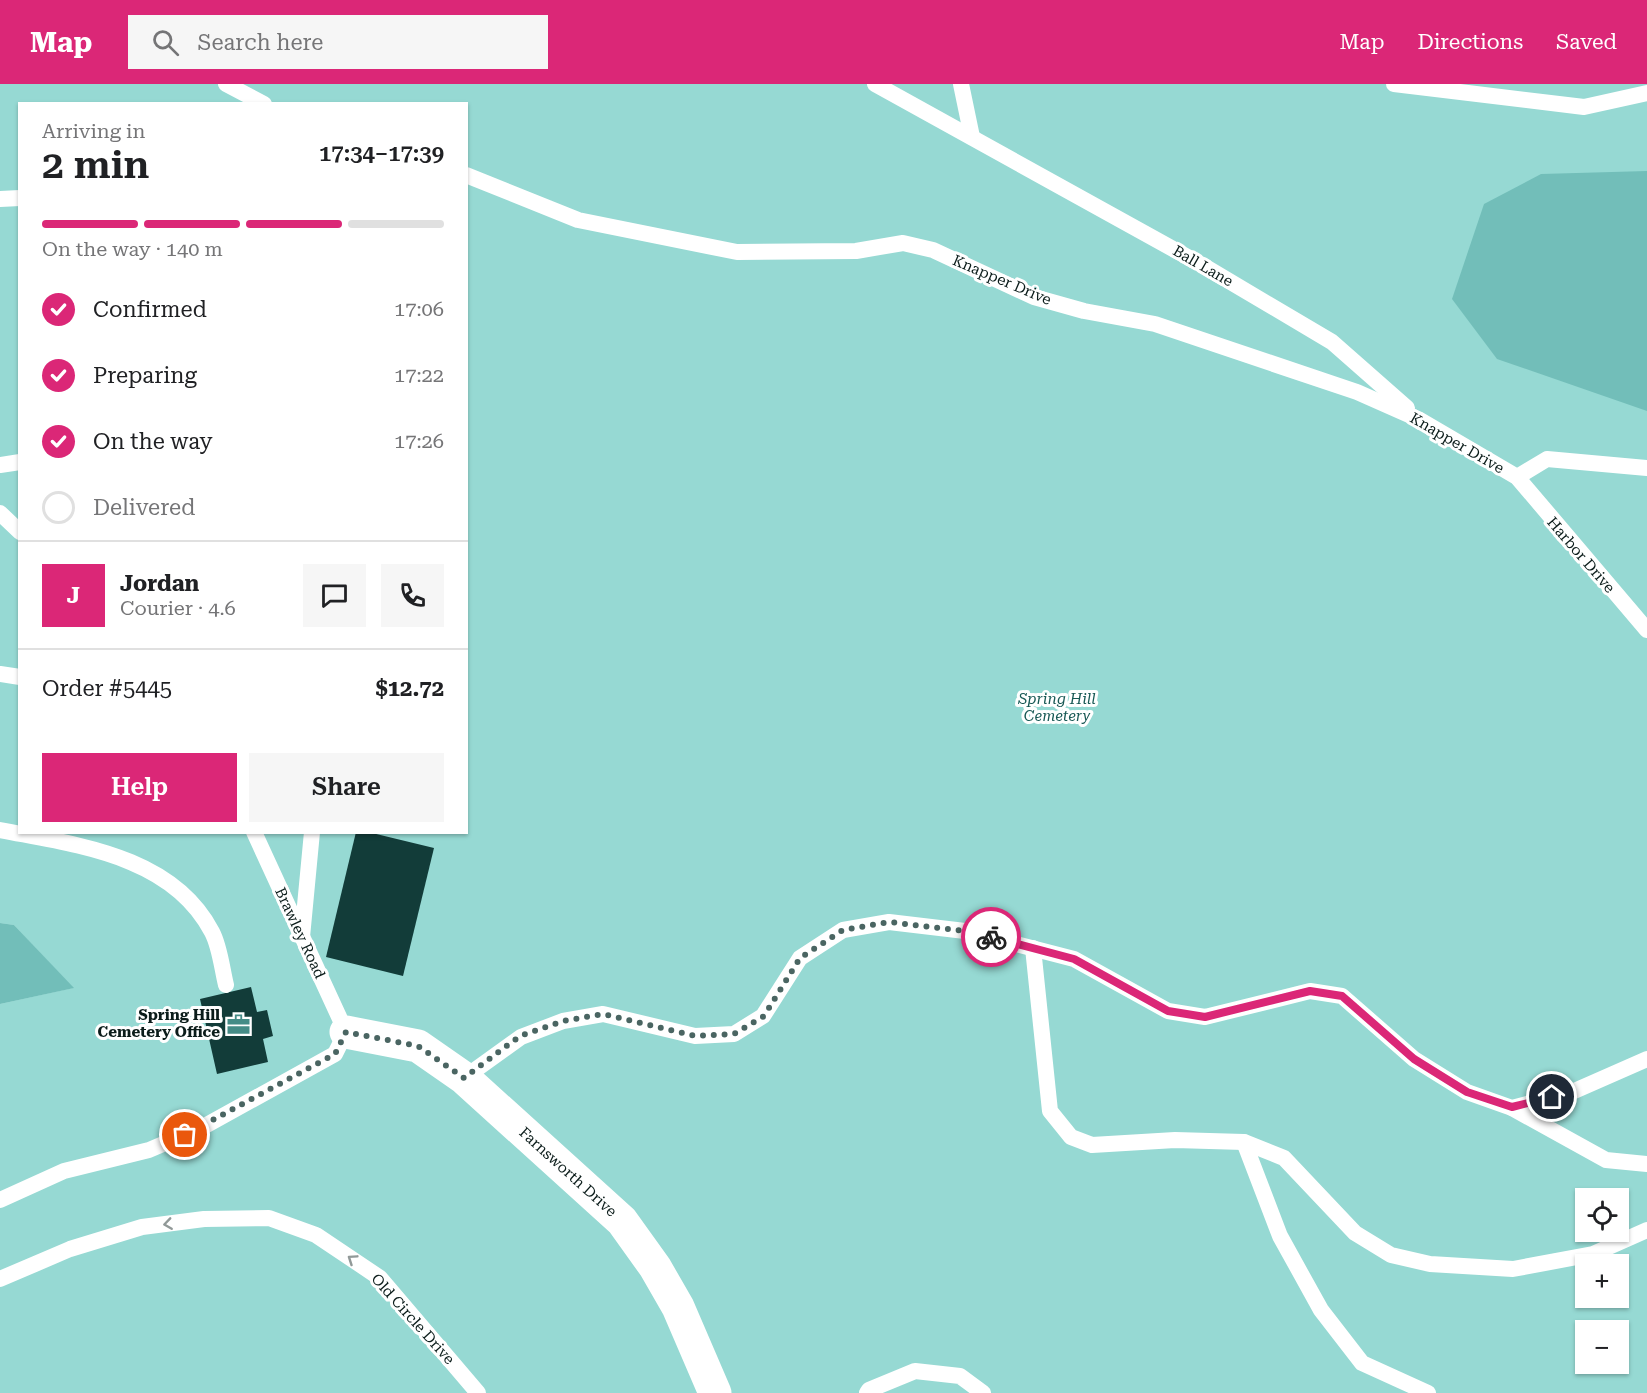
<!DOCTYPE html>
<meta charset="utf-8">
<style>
body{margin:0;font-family:"Roboto Serif",serif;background:#f6f6f6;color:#202124;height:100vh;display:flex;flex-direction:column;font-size:22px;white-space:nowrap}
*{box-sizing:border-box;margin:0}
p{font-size:20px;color:#757577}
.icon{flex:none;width:33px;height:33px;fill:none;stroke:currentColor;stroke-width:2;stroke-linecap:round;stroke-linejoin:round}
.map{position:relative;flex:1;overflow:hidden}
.side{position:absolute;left:18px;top:18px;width:450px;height:732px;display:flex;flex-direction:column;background:#fff;border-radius:0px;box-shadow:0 2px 4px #0004}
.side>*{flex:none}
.buttons{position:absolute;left:1575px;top:1104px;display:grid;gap:12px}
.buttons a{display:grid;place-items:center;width:54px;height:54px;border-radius:0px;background:#fff;box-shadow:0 2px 4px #0004;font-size:30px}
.pin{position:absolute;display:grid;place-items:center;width:51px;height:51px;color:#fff;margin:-26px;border:3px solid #fff;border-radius:50%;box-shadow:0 2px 6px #0007}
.courier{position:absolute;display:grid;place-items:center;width:60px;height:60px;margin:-30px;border:4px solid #db2777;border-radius:50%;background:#fff;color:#222;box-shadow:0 2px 8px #0007}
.summary em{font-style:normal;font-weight:600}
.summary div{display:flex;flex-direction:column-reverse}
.summary{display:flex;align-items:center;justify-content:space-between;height:102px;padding:0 24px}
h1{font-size:39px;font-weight:600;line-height:45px}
.bar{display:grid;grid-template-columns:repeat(4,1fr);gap:9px 6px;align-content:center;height:72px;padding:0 24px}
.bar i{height:8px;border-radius:4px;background:#e0e0e0}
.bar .selected{background:#db2777}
.bar p{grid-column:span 4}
.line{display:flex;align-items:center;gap:15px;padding:0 24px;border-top:2px solid #e0e0e0}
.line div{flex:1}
.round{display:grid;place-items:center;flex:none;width:63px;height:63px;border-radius:0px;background:#f6f6f6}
ol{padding:0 24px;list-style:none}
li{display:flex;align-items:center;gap:18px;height:66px}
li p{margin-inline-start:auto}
li .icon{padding:6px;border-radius:50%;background:#db2777;color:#fff;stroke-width:4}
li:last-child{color:#757577}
li i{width:33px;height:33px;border:3px solid #e0e0e0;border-radius:50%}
.action{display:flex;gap:12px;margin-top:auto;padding:12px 24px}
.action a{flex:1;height:69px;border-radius:0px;background:#db2777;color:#fff;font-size:24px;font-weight:600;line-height:69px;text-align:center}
.action a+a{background:#f6f6f6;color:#202124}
header{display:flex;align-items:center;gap:36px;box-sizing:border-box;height:84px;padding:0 30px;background:#db2777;color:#fff}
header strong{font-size:28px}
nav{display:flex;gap:33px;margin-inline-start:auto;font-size:21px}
.search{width:420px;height:54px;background:#f6f6f6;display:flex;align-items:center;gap:15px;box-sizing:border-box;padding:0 21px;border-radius:0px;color:#757577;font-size:22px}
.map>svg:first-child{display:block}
.green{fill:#96d9d3;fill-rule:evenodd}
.forest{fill:#72beb9}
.building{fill:#123c39}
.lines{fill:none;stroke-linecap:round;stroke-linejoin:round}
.service{stroke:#fff;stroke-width:16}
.minor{stroke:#fff;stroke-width:33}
.oneway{stroke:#919998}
.done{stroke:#4a6562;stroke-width:6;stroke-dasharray:0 10.8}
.route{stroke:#db2777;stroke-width:8}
.labels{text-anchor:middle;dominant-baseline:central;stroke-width:6;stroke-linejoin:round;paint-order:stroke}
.street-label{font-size:15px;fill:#0b1c1a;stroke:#fff}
.park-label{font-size:15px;font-style:italic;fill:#185955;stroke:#fff}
.poi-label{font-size:15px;font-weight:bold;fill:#0b1c1a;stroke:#fff;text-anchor:end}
</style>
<header>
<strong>Map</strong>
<div class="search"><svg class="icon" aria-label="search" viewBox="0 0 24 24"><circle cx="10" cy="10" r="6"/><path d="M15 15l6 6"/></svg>Search here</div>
<nav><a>Map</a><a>Directions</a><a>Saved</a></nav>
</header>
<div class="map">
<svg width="1647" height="1309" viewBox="0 0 1647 1309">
<rect width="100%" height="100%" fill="#c0ece8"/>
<!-- green -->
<path class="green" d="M0,0H1647V1309H0V920L73,904L14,841L0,839ZM20,20H466V748H20ZM1586,1114H1618V1148H1586ZM1586,1180H1618V1214H1586ZM1586,1246H1618V1280H1586Z"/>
<!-- forest -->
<g class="forest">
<path d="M1647,87V327L1497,275L1452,215L1484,120L1541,90Z"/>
<path d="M0,839L14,841L74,904L0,920Z"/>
</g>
<!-- building -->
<g class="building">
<path d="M356,748H368L434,764L403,892L326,873Z"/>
<path d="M251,903L257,928L267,926L273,952L263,955L268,978L217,990L200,915Z"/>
</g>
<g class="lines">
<!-- service -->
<g class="service">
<path d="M226,0L264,20"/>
<path d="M875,0L1202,181L1332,258L1407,324"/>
<path d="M961,0L972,53"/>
<path d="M1394,0L1584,23L1647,9"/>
<path d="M466,91L578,136L737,168L856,167L903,159L933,166L1034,213L1084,227L1155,240L1357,308L1418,335L1517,393L1647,546"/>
<path d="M0,115L20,114"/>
<path d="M0,381L20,378"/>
<path d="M1517,393L1547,375L1647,384"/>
<path d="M0,429L20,448"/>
<path d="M0,590L20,593"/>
<path d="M0,746C76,761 172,771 212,848C220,863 222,885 226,901"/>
<path d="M302,853L312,748"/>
<path d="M1033,864L1050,1027L1071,1053L1092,1061L1175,1056L1244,1058L1284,1074L1355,1149L1391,1171L1430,1180L1513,1185L1593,1170L1647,1146"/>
<path d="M464,994L521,953L563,937L603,930L695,952L734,950L763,932L800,874L843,846L889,838L965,847L1074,875L1168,927L1205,933L1310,907L1342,912L1414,975L1467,1008L1512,1024L1572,1008L1647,975"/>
<path d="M1512,1024L1606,1076L1647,1080"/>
<path d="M1244,1058L1280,1152L1321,1226L1362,1279L1428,1309"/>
<path d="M0,1116L64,1087L149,1066L203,1043L335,970L346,948L254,748"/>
<path d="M0,1195L70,1165L142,1143L204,1135L269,1134L316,1151L380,1194L478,1309"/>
<path d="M867,1309L869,1306L915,1287L960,1292L983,1309"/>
</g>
<!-- minor -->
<path class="minor" d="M346,948L418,962L464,994L622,1137L655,1183L678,1223L715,1309"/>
</g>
<!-- one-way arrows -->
<defs><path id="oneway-chevron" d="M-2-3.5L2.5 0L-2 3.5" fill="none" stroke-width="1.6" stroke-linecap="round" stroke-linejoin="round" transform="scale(1.5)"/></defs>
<g class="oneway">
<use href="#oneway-chevron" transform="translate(168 1140) rotate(172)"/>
<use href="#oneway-chevron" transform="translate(352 1175) rotate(-146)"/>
</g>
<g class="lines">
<!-- done -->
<path class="done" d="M185,1051L335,970L346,948L418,962L464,994L520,952L563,937L603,930L695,952L734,950L764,932L800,874L843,846L889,838L965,847L991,853"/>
<!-- route -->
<path class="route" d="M991,853L1074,875L1168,927L1205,933L1310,907L1342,912L1414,975L1467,1008L1512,1023L1552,1013"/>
</g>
<!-- icons -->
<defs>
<symbol id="office-bare" viewBox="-9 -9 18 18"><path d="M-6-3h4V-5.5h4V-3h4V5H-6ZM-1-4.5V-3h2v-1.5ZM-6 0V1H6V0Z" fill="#458c87" stroke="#fff" stroke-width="2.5" paint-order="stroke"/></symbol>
</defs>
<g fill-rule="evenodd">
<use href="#office-bare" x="222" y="924" width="33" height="33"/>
</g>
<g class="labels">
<!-- street labels -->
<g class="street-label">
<text transform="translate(1203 182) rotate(30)">Ball Lane</text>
<text transform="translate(1002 196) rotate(23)">Knapper Drive</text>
<text transform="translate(1457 359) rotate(30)">Knapper Drive</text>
<text transform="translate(1581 471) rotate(49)">Harbor Drive</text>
<text transform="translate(300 849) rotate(65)">Brawley Road</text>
<text transform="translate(568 1088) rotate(42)">Farnsworth Drive</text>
<text transform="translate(413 1235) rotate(48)">Old Circle Drive</text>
</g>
<!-- park labels -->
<g class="park-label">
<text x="1057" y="615">Spring Hill<tspan x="1057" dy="17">Cemetery</tspan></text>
</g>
<!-- poi labels -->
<g class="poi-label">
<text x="220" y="931">Spring Hill<tspan x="220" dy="17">Cemetery Office</tspan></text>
</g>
</g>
</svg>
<div class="buttons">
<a><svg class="icon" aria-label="locate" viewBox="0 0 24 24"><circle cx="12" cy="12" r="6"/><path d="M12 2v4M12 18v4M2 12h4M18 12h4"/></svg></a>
<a>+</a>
<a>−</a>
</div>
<div class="pin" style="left:185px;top:1051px;background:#ea580c"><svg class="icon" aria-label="bag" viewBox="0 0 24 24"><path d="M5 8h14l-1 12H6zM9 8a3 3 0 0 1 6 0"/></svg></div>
<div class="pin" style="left:1552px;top:1013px;background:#1f2937"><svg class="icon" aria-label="home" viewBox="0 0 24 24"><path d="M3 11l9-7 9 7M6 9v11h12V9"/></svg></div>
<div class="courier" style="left:991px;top:853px"><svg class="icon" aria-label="bike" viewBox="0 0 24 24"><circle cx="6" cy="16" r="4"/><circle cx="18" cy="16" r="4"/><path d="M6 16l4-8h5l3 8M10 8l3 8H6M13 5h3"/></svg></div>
<section class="side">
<div class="summary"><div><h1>2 min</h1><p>Arriving in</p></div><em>17:34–17:39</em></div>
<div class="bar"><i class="selected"></i><i class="selected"></i><i class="selected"></i><i></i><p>On the way · 140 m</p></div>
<ol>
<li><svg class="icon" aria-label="check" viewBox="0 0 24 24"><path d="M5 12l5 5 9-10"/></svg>Confirmed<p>17:06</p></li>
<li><svg class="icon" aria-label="check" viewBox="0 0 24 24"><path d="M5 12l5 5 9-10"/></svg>Preparing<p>17:22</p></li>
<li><svg class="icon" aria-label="check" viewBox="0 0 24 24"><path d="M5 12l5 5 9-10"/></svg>On the way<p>17:26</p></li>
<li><i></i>Delivered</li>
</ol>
<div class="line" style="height:108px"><b class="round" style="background:#db2777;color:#fff">J</b><div><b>Jordan</b><p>Courier · 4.6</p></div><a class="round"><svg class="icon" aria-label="chat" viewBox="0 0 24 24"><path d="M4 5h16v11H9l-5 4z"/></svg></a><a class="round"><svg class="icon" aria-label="phone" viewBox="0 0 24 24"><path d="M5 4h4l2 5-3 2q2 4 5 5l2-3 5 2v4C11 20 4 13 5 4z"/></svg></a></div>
<div class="line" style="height:78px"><div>Order #5445</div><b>$12.72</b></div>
<div class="action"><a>Help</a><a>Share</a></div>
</section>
</div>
